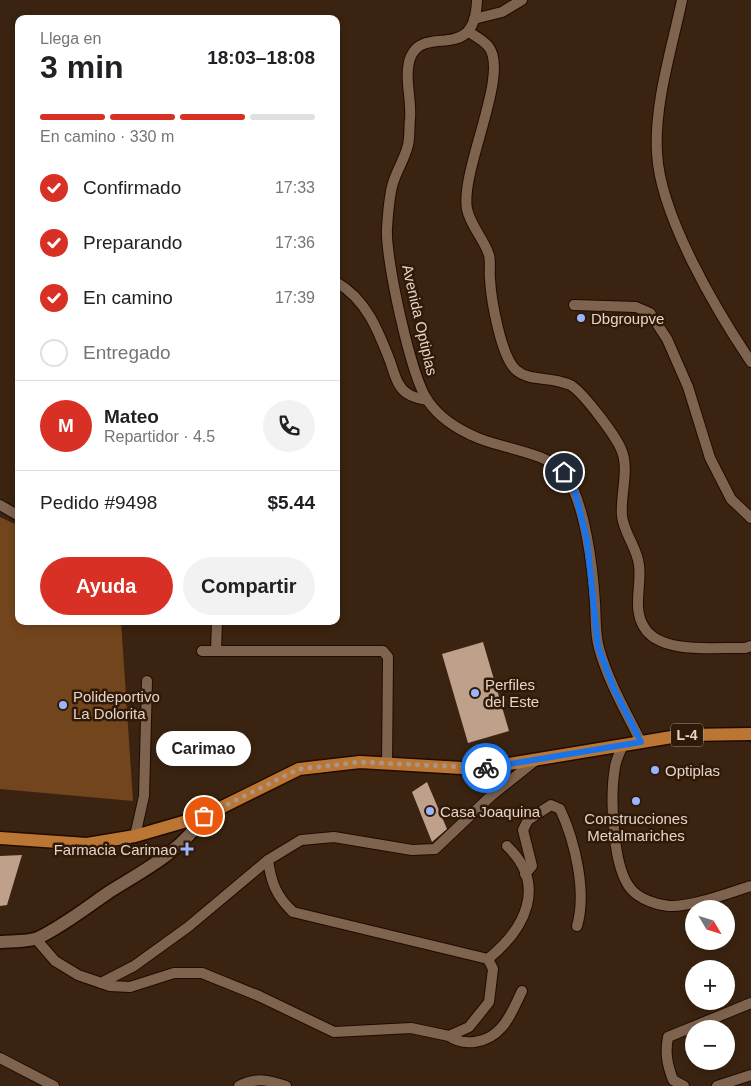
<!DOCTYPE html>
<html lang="es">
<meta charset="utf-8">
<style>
body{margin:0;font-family:Arial,sans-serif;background:#f2f2f2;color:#202124;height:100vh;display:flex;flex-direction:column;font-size:19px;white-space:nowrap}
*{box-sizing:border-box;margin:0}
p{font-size:16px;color:#757577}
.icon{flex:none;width:28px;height:28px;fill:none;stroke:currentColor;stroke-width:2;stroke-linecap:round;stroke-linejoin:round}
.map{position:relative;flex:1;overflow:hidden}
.drawer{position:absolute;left:15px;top:15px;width:325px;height:610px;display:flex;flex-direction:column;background:#fff;border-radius:10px;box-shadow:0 2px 8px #0003}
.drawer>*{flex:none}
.needle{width:32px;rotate:128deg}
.tools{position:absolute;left:685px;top:900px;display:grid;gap:10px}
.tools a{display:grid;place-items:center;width:50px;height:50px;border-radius:50%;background:#fff;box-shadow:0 2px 8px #0003;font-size:25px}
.pin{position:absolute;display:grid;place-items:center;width:42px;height:42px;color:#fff;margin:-21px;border:2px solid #fff;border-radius:50%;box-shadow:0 1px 5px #0007}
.courier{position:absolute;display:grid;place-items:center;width:50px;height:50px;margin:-25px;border:4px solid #1a73e8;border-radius:50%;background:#fff;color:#222;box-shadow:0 1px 6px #0007}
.bubble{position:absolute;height:35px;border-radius:18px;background:#fff;box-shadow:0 2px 8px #0003;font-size:16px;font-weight:800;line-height:35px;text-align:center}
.overview em{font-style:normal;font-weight:800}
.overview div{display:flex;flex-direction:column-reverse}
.overview{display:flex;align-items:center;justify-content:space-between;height:85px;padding:0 25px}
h1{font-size:32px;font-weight:800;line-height:38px}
.bar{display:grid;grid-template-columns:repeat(4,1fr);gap:8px 5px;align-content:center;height:60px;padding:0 25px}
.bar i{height:6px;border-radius:4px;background:#e0e0e0}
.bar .selected{background:#d93025}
.bar p{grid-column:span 4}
.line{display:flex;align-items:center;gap:12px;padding:0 25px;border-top:1px solid #e0e0e0}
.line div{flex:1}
.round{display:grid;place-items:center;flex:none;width:52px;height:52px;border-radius:26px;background:#f2f2f2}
ol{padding:0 25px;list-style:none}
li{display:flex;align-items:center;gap:15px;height:55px}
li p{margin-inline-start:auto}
li .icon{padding:5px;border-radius:50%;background:#d93025;color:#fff;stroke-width:4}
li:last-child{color:#757577}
li i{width:28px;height:28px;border:2px solid #e0e0e0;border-radius:50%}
.cta{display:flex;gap:10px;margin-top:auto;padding:10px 25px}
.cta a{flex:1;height:58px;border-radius:30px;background:#d93025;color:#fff;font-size:20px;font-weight:800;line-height:58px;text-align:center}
.cta a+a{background:#f2f2f2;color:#202124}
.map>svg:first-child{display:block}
.park{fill:#73451d}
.building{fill:#bea08b}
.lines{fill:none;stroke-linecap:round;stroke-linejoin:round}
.minor-casing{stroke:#200b00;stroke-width:12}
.tertiary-casing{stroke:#200b00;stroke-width:15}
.primary-casing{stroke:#200b00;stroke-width:15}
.minor{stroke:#7e634f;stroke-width:10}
.tertiary{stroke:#7e634f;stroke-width:12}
.primary{stroke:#bc7634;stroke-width:12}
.done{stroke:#a89588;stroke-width:5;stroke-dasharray:0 9}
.route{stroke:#1a73e8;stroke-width:6}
.poi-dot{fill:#9ab5fd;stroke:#301907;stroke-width:2}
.labels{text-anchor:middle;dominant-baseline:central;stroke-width:5;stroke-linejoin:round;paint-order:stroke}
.shield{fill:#301907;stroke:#ad9b8e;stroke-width:1}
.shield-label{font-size:14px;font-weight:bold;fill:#e3d3c8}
.poi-label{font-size:15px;fill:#e3d3c8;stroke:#301907;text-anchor:start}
.street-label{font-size:15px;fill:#e3d3c8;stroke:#301907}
</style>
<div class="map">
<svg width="751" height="1086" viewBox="0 0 751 1086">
<rect width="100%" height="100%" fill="#3a2310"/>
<!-- park -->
<path class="park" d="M0,517L19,526V621H121L133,801L0,789Z"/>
<!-- building -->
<g class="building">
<path d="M483,642L509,731L468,743L442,654Z"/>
<path d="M427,782L447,829L432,842L412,792Z"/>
<path d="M22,855L7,905L0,906V856Z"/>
</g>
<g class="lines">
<defs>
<g id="minor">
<path d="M477,0C475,64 426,24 411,56C403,75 412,99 410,119C409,127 410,137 408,145C405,158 397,170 393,183C389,196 388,213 387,228C385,258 411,377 428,401C440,419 459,430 478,438C501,448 549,453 564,473C585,500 593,569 595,603C596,618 595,634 599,648C608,681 626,712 641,742"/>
<path d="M682,0C672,48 654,104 657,153C660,215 716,310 751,362"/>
<path d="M474,19L502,12L522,0"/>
<path d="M469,32C475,36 483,40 488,46C511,72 460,170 467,209C470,225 484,239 489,255C491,262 489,271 490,279C491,299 501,357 516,370C529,381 546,377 561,382C564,383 570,384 572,386C585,395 615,435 621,449C630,469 620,494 622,516C624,534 637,547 639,565C642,585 632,608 644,627C660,655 717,647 745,648L751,646"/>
<path d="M336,282C366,299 378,330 390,361C393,369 395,379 400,386C405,395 418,399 427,400"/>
<path d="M574,305L636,307L650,313L667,339L688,387L710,458L731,499L751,518"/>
<path d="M0,505L19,516"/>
<path d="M202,651H383L388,657L387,764"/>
<path d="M216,651L217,621"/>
<path d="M623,745C620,752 616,760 615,767C610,796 612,867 631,889C639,899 657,905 669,906C692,907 728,893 751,886"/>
<path d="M135,836L144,796L147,681"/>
<path d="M525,874L532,866L523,830L528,820L551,805L560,809C575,841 587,892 577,926"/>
<path d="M36,939L55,961L78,975L110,986L130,987L174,973H202L259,996L334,1032L411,1028L449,1036L469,1027L489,1002L493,969L488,959L293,912C276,896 271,882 268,860L301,840L334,837L412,850L435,849L492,795L536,760"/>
<path d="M488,959C525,929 548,885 507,846"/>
<path d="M101,983L134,966L188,927L268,860"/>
<path d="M449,1036C464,1047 488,1043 501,1028C510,1019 516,1003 522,991"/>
<path d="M0,1058L54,1086"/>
<path d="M239,1086C256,1077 269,1080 286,1086"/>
<path d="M684,1086L673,1080C667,1064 665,1053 668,1037L751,1003"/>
<path d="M717,1086L751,1075"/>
</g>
<path id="tertiary" d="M0,942C11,941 28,942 38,938C63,926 86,908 109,892C144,870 181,852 204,816"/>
<path id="primary" d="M0,838L87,844L135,836L204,816L299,769L360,762L479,769L684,735L751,734"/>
</defs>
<!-- minor casing -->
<use href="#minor" class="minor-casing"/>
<!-- tertiary casing -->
<use href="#tertiary" class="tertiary-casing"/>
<!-- primary casing -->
<use href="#primary" class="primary-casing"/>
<!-- minor -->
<use href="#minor" class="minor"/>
<!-- tertiary -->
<use href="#tertiary" class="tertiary"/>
<!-- primary -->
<use href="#primary" class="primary"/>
</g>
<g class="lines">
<!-- done -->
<path class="done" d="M204,816L299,769L360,762L486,768"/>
<!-- route -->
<path class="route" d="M486,768L641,742L614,689L598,647L587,540L575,492L564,472"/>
</g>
<!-- markers -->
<g class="poi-dot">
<circle cx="581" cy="318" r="5"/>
<circle cx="475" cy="693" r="5"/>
<circle cx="63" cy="705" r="5"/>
<circle cx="655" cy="770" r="5"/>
<circle cx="636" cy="801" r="5"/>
<circle cx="430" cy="811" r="5"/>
<path d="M184.5 841.5h5v5h5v5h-5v5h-5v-5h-5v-5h5z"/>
</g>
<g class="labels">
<!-- shield labels -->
<rect class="shield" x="671" y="723.5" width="32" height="23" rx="4"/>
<g class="shield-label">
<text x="687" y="735">L-4</text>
</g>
<!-- poi labels -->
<g class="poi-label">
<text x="591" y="318">Dbgroupve</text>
<text x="485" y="684">Perfiles<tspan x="485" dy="17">del Este</tspan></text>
<text x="73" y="696">Polideportivo<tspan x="73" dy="17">La Dolorita</tspan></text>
<text x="665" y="770">Optiplas</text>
<text x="440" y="811">Casa Joaquina</text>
<text x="636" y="818" text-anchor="middle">Construcciones<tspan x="636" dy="17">Metalmariches</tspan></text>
<text x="177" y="849" text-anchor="end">Farmacia Carimao</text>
</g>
<!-- street labels -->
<g class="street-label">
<text transform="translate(420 320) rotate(77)">Avenida Optiplas</text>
</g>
</g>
</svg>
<div class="tools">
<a><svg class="needle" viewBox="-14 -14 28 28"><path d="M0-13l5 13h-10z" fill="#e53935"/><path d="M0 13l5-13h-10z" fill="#757577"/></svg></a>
<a>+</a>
<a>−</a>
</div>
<div class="pin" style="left:204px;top:816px;background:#ea580c"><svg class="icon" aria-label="bag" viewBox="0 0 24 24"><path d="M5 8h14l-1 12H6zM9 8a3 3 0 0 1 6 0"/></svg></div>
<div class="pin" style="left:564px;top:472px;background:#1f2937"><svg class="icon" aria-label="home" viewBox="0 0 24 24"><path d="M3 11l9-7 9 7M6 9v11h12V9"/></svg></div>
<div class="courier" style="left:486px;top:768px"><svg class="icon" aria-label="bike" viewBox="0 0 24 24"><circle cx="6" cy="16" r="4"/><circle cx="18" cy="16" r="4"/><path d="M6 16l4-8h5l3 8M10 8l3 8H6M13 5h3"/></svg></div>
<div class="bubble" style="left:156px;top:731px;width:95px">Carimao</div>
<section class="drawer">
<div class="overview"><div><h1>3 min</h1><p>Llega en</p></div><em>18:03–18:08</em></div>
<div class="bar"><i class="selected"></i><i class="selected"></i><i class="selected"></i><i></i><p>En camino · 330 m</p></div>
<ol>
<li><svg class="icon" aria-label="check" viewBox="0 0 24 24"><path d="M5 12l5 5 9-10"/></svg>Confirmado<p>17:33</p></li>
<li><svg class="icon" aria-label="check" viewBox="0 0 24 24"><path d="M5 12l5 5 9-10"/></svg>Preparando<p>17:36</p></li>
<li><svg class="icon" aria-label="check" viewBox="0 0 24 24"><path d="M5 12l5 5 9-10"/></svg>En camino<p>17:39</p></li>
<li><i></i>Entregado</li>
</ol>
<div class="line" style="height:90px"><b class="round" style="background:#d93025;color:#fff">M</b><div><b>Mateo</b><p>Repartidor · 4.5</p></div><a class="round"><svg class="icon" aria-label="phone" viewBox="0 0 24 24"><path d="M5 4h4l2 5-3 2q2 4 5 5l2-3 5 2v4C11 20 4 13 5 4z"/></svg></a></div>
<div class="line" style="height:65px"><div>Pedido #9498</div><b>$5.44</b></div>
<div class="cta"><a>Ayuda</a><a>Compartir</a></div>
</section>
</div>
